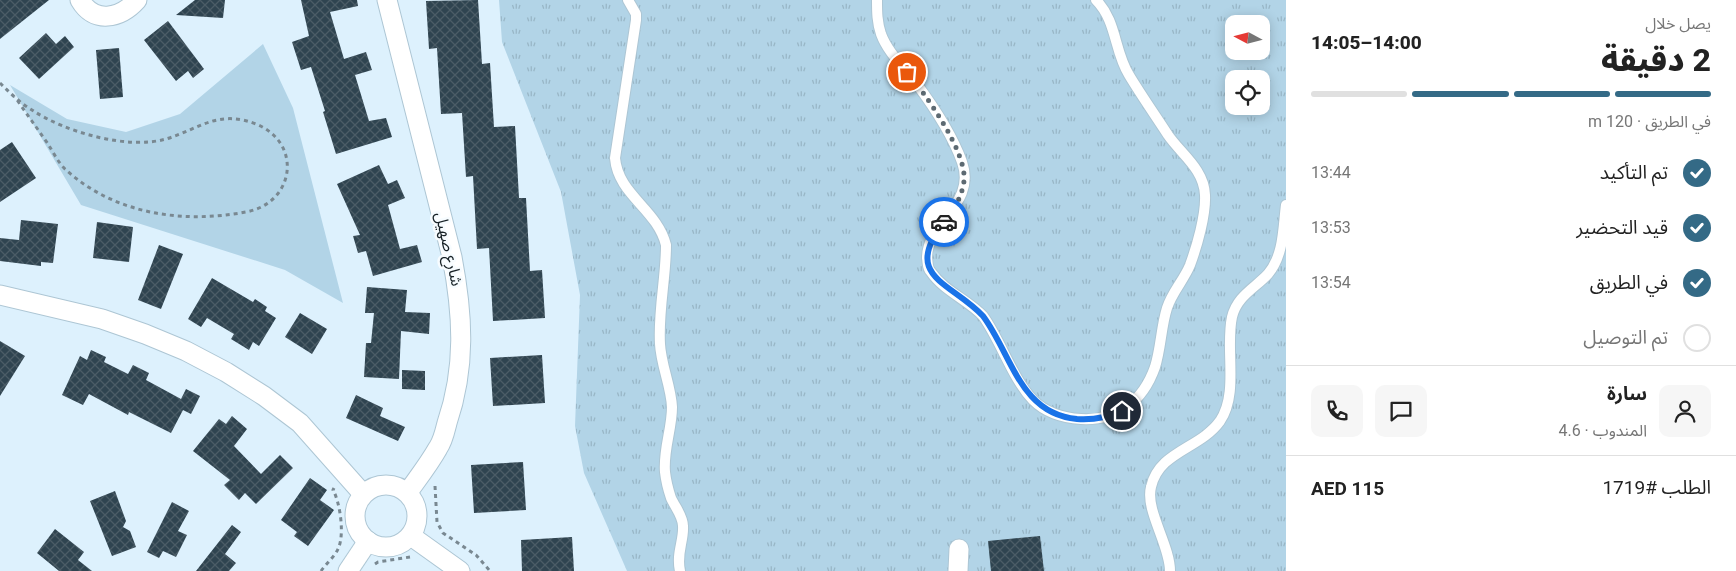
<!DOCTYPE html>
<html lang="ar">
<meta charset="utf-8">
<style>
body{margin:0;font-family:Roboto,"Noto Sans Arabic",sans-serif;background:#f6f6f6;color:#222;direction:rtl;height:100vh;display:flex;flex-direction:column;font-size:19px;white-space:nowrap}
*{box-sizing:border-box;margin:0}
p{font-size:16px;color:#767676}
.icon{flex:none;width:28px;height:28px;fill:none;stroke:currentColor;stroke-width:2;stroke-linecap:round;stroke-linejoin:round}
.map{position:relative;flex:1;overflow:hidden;direction:ltr}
.sheet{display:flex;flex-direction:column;background:#fff;width:450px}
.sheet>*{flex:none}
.needle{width:32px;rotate:277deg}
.controls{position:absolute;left:1225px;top:15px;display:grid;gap:10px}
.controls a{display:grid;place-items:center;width:45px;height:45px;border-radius:10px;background:#fff;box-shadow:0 2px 12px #0003;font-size:25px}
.pin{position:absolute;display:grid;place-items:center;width:42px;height:42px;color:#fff;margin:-21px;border:2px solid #fff;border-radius:50%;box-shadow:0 1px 5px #0007}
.courier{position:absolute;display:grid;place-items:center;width:50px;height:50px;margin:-25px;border:4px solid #1a73e8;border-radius:50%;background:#fff;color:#222;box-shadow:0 1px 6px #0007}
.overview em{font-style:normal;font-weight:800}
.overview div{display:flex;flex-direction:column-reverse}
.overview{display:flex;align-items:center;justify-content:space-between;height:85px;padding:0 25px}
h1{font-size:32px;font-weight:800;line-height:38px}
.bar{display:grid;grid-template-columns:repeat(4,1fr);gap:8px 5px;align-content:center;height:60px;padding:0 25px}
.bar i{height:6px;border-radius:4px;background:#e0e0e0}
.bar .active{background:#346a86}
.bar p{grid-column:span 4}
.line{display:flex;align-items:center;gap:12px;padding:0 25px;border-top:1px solid #e0e0e0}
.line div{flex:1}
.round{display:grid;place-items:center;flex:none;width:52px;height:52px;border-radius:10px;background:#f6f6f6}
ol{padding:0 25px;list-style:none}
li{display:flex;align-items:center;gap:15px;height:55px}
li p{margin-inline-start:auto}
li .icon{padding:5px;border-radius:50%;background:#346a86;color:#fff;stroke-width:4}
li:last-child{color:#767676}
li i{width:28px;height:28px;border:2px solid #e0e0e0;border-radius:50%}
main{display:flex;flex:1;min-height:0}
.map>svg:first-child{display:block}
.grass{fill:url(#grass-tufts);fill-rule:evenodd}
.park{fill:#b2d4e7}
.building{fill:url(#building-cross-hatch)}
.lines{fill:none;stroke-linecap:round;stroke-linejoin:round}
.lane-casing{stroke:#adc6d4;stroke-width:12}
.street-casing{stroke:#adc6d4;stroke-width:21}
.path{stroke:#798891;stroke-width:3;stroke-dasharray:4 4;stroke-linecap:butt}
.lane{stroke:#fff;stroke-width:10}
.street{stroke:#fff;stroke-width:19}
.done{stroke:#5d6a72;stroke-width:5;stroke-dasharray:0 9}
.route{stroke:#1a73e8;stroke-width:6}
.labels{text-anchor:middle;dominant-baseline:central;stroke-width:5;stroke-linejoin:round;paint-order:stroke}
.street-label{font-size:16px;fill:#182227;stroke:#f7fcff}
</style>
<main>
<section class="sheet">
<div class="overview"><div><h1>2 دقيقة</h1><p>يصل خلال</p></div><em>14:00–14:05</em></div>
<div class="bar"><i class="active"></i><i class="active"></i><i class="active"></i><i></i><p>في الطريق · 120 m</p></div>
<ol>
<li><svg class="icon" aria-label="check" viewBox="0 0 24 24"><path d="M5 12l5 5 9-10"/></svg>تم التأكيد<p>13:44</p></li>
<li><svg class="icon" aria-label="check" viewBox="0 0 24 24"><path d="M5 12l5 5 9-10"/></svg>قيد التحضير<p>13:53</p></li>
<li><svg class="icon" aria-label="check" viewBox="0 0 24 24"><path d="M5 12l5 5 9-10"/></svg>في الطريق<p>13:54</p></li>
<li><i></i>تم التوصيل</li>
</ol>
<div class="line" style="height:90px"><a class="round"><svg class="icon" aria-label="person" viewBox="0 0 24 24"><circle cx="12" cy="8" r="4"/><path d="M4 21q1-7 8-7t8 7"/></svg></a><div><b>سارة</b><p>المندوب · 4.6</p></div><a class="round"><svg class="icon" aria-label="chat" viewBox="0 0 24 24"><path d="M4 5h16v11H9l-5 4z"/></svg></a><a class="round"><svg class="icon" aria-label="phone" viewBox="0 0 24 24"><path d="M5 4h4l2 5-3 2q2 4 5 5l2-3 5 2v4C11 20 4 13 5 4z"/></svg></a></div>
<div class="line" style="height:65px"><div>الطلب #1719</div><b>AED 115</b></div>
</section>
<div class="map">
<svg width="1286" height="571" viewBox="0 0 1286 571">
<defs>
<pattern id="grass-tufts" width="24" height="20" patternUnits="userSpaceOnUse" patternTransform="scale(1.25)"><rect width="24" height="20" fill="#b2d4e7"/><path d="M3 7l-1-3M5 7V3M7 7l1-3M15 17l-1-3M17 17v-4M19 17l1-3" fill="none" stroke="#98b6c6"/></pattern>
<pattern id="building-cross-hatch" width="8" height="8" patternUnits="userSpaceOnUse" patternTransform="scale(1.25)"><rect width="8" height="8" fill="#2f4450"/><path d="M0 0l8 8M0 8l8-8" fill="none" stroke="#4b5c66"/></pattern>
</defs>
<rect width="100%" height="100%" fill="#ddf1fd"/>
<!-- grass -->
<path class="grass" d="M499,0H1286V571H627L584,473L575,426L580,295L561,192L502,42ZM1234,24H1261V51H1234ZM1234,79H1261V106H1234Z"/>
<!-- park -->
<path class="park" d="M263,44L293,108L343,303L285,270L81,205L10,85L67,119L126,132L180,114Z"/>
<!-- building -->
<g class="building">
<path d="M0,0H49L0,39Z"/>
<path d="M195,0H225L223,18L176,15Z"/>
<path d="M301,0H357L358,6L330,12L344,59L366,52L372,70L355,75L369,121L386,118L392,137L336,154L323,112L325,111L311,67L301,70L292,42L309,36Z"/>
<path d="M478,0L482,64L490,63L494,127L515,126L519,198H526L530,271L542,270L545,318L493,321L489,248L477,249L473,176L466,177L462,113L441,114L437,48L429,49L426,1Z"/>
<path d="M168,21L204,69L193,78L188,71L176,81L144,40Z"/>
<path d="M46,33L56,44L65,36L74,47L39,79L19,58Z"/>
<path d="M119,48L123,97L100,99L96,50Z"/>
<path d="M12,142L36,178L0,202V150Z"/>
<path d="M379,165L388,184L397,180L405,198L388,205L400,249L417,245L422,262L373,276L366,251L358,253L353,236L360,235L337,184Z"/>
<path d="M21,220L58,224L53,263L41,262V266L0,261V238L19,240Z"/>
<path d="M97,222L133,227L129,262L93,258Z"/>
<path d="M159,245L183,254L161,309L138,300Z"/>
<path d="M212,278L253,302L255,299L267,307L265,311L276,318L259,346L253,342L249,350L231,339L234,334L207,318L201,327L188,319Z"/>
<path d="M367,287L407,290L405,312L430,313L429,334L401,331L399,379L364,377L366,343H371L374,313H365Z"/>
<path d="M300,313L327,329L312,354L285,337Z"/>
<path d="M0,341L25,356L0,396Z"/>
<path d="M91,350L106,357L104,362L128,374L133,365L149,373L146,380L181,399L186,389L200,396L191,414L183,410L171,433L129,412L128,415L89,394L83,405L62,395L80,356L87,360Z"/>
<path d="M542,355L545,403L493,406L490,358Z"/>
<path d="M402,370L425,371V390L402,389Z"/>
<path d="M356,395L383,408L380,416L405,427L398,441L346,418Z"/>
<path d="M232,416L247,429L234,446L261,474L280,455L293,468L256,504L245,493L239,500L224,485L230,480L193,451L219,419L226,424Z"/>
<path d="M523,462L526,510L474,513L471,465Z"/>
<path d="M310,478L327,490L320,500L334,510L308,546L294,536L297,532L281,520Z"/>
<path d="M115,491L126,521L123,527L130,531L136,547L112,556L90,501Z"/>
<path d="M172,502L189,511L178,531L187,535L176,557L163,551L159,558L147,552Z"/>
<path d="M232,525L241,532L225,554L236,563L229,571H196Z"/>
<path d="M55,529L84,552L78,560L92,571H59L37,553Z"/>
<path d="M1040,536L1044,571H991L988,541Z"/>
<path d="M572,537L574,571H522L521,540Z"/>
</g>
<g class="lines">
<defs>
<g id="lane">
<path d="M628,0L636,14V20L615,158C618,195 657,209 666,245C666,278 658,311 660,344C661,365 671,386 672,407C672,429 663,450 665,472C666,481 668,489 671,498C675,507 683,516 683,526C684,541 676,553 680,571"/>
<path d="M877,0C877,12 877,22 881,34C888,53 904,67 916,83C934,107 952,134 962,162C977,205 927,221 927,258C928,263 927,268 931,272C944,291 968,300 983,316C1001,341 1012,378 1033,400C1046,413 1063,418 1081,419C1118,421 1143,401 1155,367C1161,348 1161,327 1167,308C1172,292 1184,280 1190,265C1197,246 1206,215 1205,195C1204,169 1181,154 1168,135C1155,115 1141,95 1129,75C1114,51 1117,21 1096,0"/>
<path d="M1170,571C1170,545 1145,510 1151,487C1159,451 1200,449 1220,421C1239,393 1225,349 1232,317C1237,296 1255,288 1268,274C1284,255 1283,228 1286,205"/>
</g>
<g id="street">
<path d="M80,0C94,24 120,19 137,0"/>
<path d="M387,0L452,257C463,315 466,367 447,423C445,431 443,441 438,448C429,464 418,478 408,492"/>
<path d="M0,295L102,319L145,334L186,351L226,372L264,396L300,423L363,494"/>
<circle cx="386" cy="516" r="31"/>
<path d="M411,536L460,571"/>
<path d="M348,571L368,541"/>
<path d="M958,571L959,549"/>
</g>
</defs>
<!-- lane casing -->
<use href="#lane" class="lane-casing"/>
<!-- street casing -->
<use href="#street" class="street-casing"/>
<!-- path -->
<g class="path">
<path d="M0,83C10,93 20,103 32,110C65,132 127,150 166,139C199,129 218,109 256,124C303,143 295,203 246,212C182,224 114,214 65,169C58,162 53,152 48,144C37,128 26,113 15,97"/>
<path d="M435,486L437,522L443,533L476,555L490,571"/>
<path d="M375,564L378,562L410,557"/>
<path d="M321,571C326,564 335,556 338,549C345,535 340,502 333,490L334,488"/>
</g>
<!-- lane -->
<use href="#lane" class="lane"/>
<!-- street -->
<use href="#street" class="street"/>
</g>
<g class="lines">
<!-- done -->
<path class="done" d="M907,72C925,94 967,151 964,181C962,197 954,209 944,222"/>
<!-- route -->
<path class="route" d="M944,222C901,277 951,282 983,316C1012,355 1020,414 1077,419C1094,420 1107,418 1122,411"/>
</g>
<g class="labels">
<!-- street labels -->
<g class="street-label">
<text transform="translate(449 249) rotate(77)">شارع صهيل</text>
</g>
</g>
</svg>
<div class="controls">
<a><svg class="needle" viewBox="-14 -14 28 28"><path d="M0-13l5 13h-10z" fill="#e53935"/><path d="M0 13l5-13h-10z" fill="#767676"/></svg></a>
<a><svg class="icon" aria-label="locate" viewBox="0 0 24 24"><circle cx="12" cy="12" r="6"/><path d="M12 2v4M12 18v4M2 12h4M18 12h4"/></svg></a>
</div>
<div class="pin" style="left:907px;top:72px;background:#ea580c"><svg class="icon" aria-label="bag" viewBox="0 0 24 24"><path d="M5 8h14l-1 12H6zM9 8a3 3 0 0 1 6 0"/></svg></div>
<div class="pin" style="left:1122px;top:411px;background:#1f2937"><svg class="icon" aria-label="home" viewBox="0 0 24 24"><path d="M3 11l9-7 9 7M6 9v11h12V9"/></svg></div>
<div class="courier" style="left:944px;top:222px"><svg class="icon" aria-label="car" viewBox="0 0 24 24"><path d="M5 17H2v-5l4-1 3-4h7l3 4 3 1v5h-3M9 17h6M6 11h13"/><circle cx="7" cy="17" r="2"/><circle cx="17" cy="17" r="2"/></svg></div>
</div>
</main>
